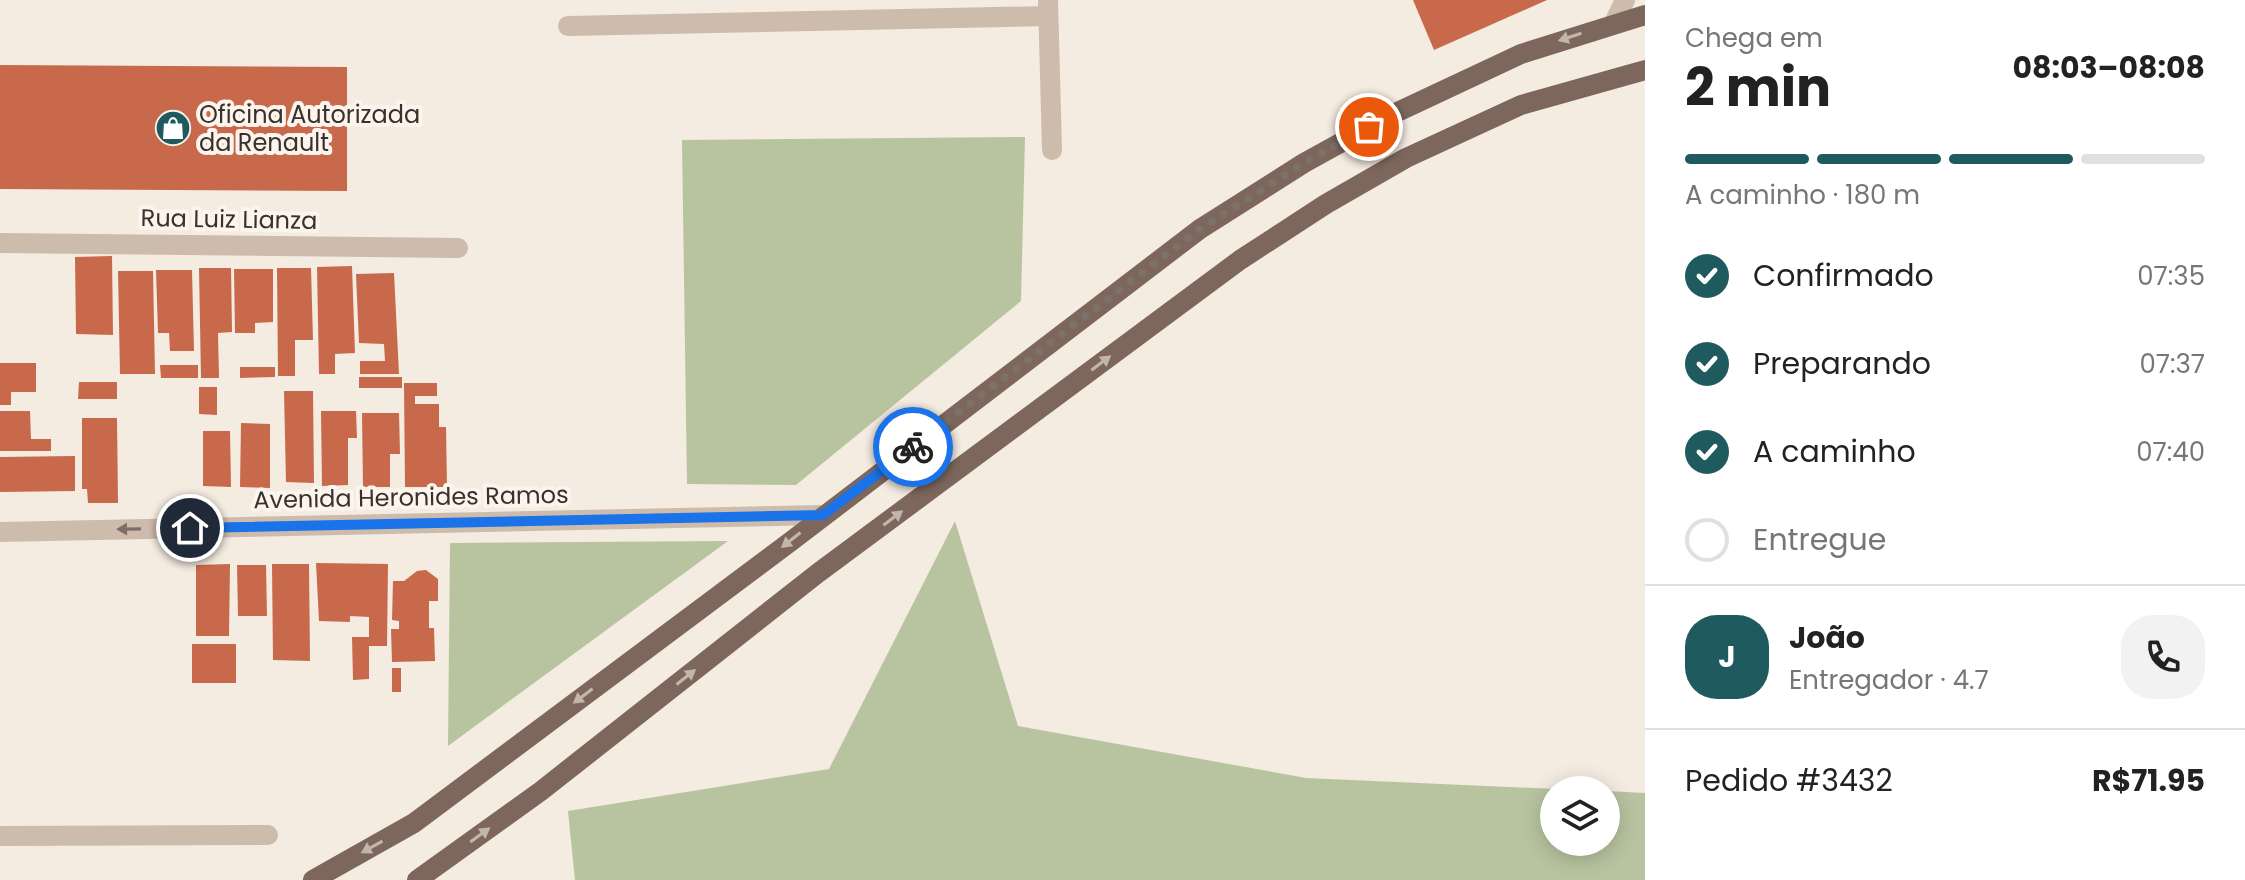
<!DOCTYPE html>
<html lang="pt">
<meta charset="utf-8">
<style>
body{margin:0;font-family:Poppins,sans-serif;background:#f2f2f2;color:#222;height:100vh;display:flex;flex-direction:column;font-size:30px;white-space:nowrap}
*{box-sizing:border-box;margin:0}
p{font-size:26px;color:#767676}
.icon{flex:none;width:44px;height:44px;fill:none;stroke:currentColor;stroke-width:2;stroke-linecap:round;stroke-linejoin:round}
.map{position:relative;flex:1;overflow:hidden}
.sheet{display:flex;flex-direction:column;background:#fff;width:600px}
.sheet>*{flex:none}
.buttons{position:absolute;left:1540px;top:776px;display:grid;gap:16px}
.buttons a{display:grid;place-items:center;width:80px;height:80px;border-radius:50%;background:#fff;box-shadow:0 4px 20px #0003;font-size:40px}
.pin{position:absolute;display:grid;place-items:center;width:68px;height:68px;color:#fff;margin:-34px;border:4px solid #fff;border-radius:50%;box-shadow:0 2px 8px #0007}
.courier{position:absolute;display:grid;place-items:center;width:80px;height:80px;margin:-40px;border:6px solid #1a73e8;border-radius:50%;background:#fff;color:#222;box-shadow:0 2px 10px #0007}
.overview em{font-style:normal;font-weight:700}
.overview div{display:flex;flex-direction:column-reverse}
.overview{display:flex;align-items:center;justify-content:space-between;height:136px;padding:0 40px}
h1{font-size:52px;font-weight:700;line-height:60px}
.bar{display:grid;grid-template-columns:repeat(4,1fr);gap:12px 8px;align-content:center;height:96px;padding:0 40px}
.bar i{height:10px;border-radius:6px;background:#e0e0e0}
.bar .current{background:#1f5a5e}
.bar p{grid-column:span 4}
.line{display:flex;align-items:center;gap:20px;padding:0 40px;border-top:2px solid #e0e0e0}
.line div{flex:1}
.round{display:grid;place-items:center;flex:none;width:84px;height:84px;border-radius:32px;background:#f2f2f2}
ol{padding:0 40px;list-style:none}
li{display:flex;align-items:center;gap:24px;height:88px}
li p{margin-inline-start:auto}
li .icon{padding:8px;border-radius:50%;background:#1f5a5e;color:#fff;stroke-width:4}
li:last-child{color:#767676}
li i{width:44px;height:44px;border:4px solid #e0e0e0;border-radius:50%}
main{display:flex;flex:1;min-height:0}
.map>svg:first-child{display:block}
.green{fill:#b8c4a0}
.building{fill:#c8694b}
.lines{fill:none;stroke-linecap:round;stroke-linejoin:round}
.minor{stroke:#cdbbac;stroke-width:20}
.major{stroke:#7d675c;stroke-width:20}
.oneway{fill:#c2b5ac}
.oneway2{fill:#7d6f65}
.done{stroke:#7c716b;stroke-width:8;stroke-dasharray:0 14.4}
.route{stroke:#1a73e8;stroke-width:10}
.labels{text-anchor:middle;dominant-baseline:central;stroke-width:8;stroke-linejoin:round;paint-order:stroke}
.poi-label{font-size:24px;fill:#3b302b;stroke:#fbf5ee;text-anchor:start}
.street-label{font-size:24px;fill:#3b302b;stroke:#fbf5ee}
</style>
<main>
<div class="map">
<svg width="1645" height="880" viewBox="0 0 1645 880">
<rect width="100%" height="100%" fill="#f4ebe1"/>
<!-- green -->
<g class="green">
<path d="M1025,137L1021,301L796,485L687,484L682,140Z"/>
<path d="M955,521L1018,726L1306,778L1579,790H1554V842H1606V791L1645,793V880H575L568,811L829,769Z"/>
<path d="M728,541L448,746L450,543Z"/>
</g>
<!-- building -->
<g class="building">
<path d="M1413,0H1547L1434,50Z"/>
<path d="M0,65L347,67V191L0,189Z"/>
<path d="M112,256L113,335L76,334L75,257Z"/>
<path d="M352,266L355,353L335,354V374H319L317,267Z"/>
<path d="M199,268H231L232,332L218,333L219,378H201Z"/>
<path d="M277,268H311L313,340H295V376H278Z"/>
<path d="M234,269H273V322L255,323V333H235Z"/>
<path d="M156,270H192L194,351H170L169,333H158Z"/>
<path d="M118,271H153L155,374H120Z"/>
<path d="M394,273L399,374H360V361H385L384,344L359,343L356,274Z"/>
<path d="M0,363H36V392H11V405H0Z"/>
<path d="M160,365H198V378H161Z"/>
<path d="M240,367H275V377L240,378Z"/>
<rect x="359" y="377" width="43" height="11"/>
<path d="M79,382H117V399H78Z"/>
<path d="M404,383H437V396H415V404H439V427H446L447,487H405Z"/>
<path d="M199,387H217V415L199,414Z"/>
<path d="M284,391H313L314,483L286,482Z"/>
<path d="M0,411H30L31,439H51V451H0Z"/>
<path d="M321,411H356L357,438H348V485L322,486Z"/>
<path d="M362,413H399L400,454H390V487H363Z"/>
<path d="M82,418H117L118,503H88L87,489H82Z"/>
<path d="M241,423L270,424V488L240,487Z"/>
<path d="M203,431H230L231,487L203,486Z"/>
<path d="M75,456V491L0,492V457Z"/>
<path d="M316,563L388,564L387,646H369V679L353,680L352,637H369V617L350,616V622L319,621Z"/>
<path d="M230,564L229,636H196V565Z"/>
<path d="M272,564H309L310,661L273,660Z"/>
<path d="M237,565H266L267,616H238Z"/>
<path d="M426,570L438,579V601H429V628H434L435,661L392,662L391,629H399V621L392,620L393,581H404L417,571Z"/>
<rect x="192" y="644" width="44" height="39"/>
<rect x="392" y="668" width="9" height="24"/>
</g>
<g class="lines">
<!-- minor -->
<g class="minor">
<path d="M1048,0L1052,150"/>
<path d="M1614,23L1625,0"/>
<path d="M568,26L1048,16"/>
<path d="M0,243L458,248"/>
<path d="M0,532L823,515"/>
<path d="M0,836L268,835"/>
</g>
<!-- major -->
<g class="major">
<path d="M313,880L414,823L794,539L1200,229L1304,163L1391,115L1521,54L1645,15"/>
<path d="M417,880L541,791L818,573L1240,260L1326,204L1406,158L1521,105L1645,70"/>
</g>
</g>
<!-- one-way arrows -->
<defs><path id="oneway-solid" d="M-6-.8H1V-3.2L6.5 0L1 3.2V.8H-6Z" transform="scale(2)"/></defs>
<g class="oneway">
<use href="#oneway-solid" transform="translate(1570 37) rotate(162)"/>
<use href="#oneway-solid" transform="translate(1101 363) rotate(-37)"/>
<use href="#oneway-solid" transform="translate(893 518) rotate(-37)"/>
<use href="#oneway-solid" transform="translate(791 540) rotate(142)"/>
<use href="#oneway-solid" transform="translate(686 677) rotate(-38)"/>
<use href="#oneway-solid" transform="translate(583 696) rotate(143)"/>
<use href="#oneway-solid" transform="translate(480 835) rotate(-36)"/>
<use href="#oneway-solid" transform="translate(372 847) rotate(151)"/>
</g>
<use class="oneway2" href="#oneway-solid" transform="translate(129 529) rotate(179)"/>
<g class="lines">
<!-- done -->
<path class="done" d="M913,447L1200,229L1304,163L1369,127"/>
<!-- route -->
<path class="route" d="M190,528L823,515L913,447"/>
</g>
<!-- icons -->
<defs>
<symbol id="shop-disc" viewBox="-11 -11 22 22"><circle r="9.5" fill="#1f5a5e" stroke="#fbf5ee"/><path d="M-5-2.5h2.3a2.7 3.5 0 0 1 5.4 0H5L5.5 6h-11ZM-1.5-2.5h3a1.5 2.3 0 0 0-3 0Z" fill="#fff"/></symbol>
</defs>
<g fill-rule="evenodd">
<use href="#shop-disc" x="153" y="108" width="40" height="40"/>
</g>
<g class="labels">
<!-- poi labels -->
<g class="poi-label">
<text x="199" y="114">Oficina Autorizada<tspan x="199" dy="28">da Renault</tspan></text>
</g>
<!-- street labels -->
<g class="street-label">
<text transform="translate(229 219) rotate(1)">Rua Luiz Lianza</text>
<text transform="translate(411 497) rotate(-1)">Avenida Heronides Ramos</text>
</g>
</g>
</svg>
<div class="buttons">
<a><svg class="icon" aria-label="layers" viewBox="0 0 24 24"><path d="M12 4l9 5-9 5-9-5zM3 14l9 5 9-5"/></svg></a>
</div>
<div class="pin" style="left:1369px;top:127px;background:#ea580c"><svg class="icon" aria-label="bag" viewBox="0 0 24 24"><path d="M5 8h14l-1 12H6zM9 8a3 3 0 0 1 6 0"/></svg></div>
<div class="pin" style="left:190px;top:528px;background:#1f2937"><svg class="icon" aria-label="home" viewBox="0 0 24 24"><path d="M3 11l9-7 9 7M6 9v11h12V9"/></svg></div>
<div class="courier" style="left:913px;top:447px"><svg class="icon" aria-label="bike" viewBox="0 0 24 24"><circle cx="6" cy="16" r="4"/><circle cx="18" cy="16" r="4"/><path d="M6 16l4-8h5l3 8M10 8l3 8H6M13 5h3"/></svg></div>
</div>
<section class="sheet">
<div class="overview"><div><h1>2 min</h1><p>Chega em</p></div><em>08:03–08:08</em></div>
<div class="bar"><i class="current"></i><i class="current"></i><i class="current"></i><i></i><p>A caminho · 180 m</p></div>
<ol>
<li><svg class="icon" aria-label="check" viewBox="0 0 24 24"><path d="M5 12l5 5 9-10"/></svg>Confirmado<p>07:35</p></li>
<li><svg class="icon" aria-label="check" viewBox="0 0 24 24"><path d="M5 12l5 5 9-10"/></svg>Preparando<p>07:37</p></li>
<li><svg class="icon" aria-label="check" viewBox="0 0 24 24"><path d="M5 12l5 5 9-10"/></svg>A caminho<p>07:40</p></li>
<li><i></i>Entregue</li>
</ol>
<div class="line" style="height:144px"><b class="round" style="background:#1f5a5e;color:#fff">J</b><div><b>João</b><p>Entregador · 4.7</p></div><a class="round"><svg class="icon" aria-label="phone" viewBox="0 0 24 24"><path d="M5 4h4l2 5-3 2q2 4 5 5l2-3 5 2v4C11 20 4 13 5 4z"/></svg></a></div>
<div class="line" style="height:104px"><div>Pedido #3432</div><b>R$71.95</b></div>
</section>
</main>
